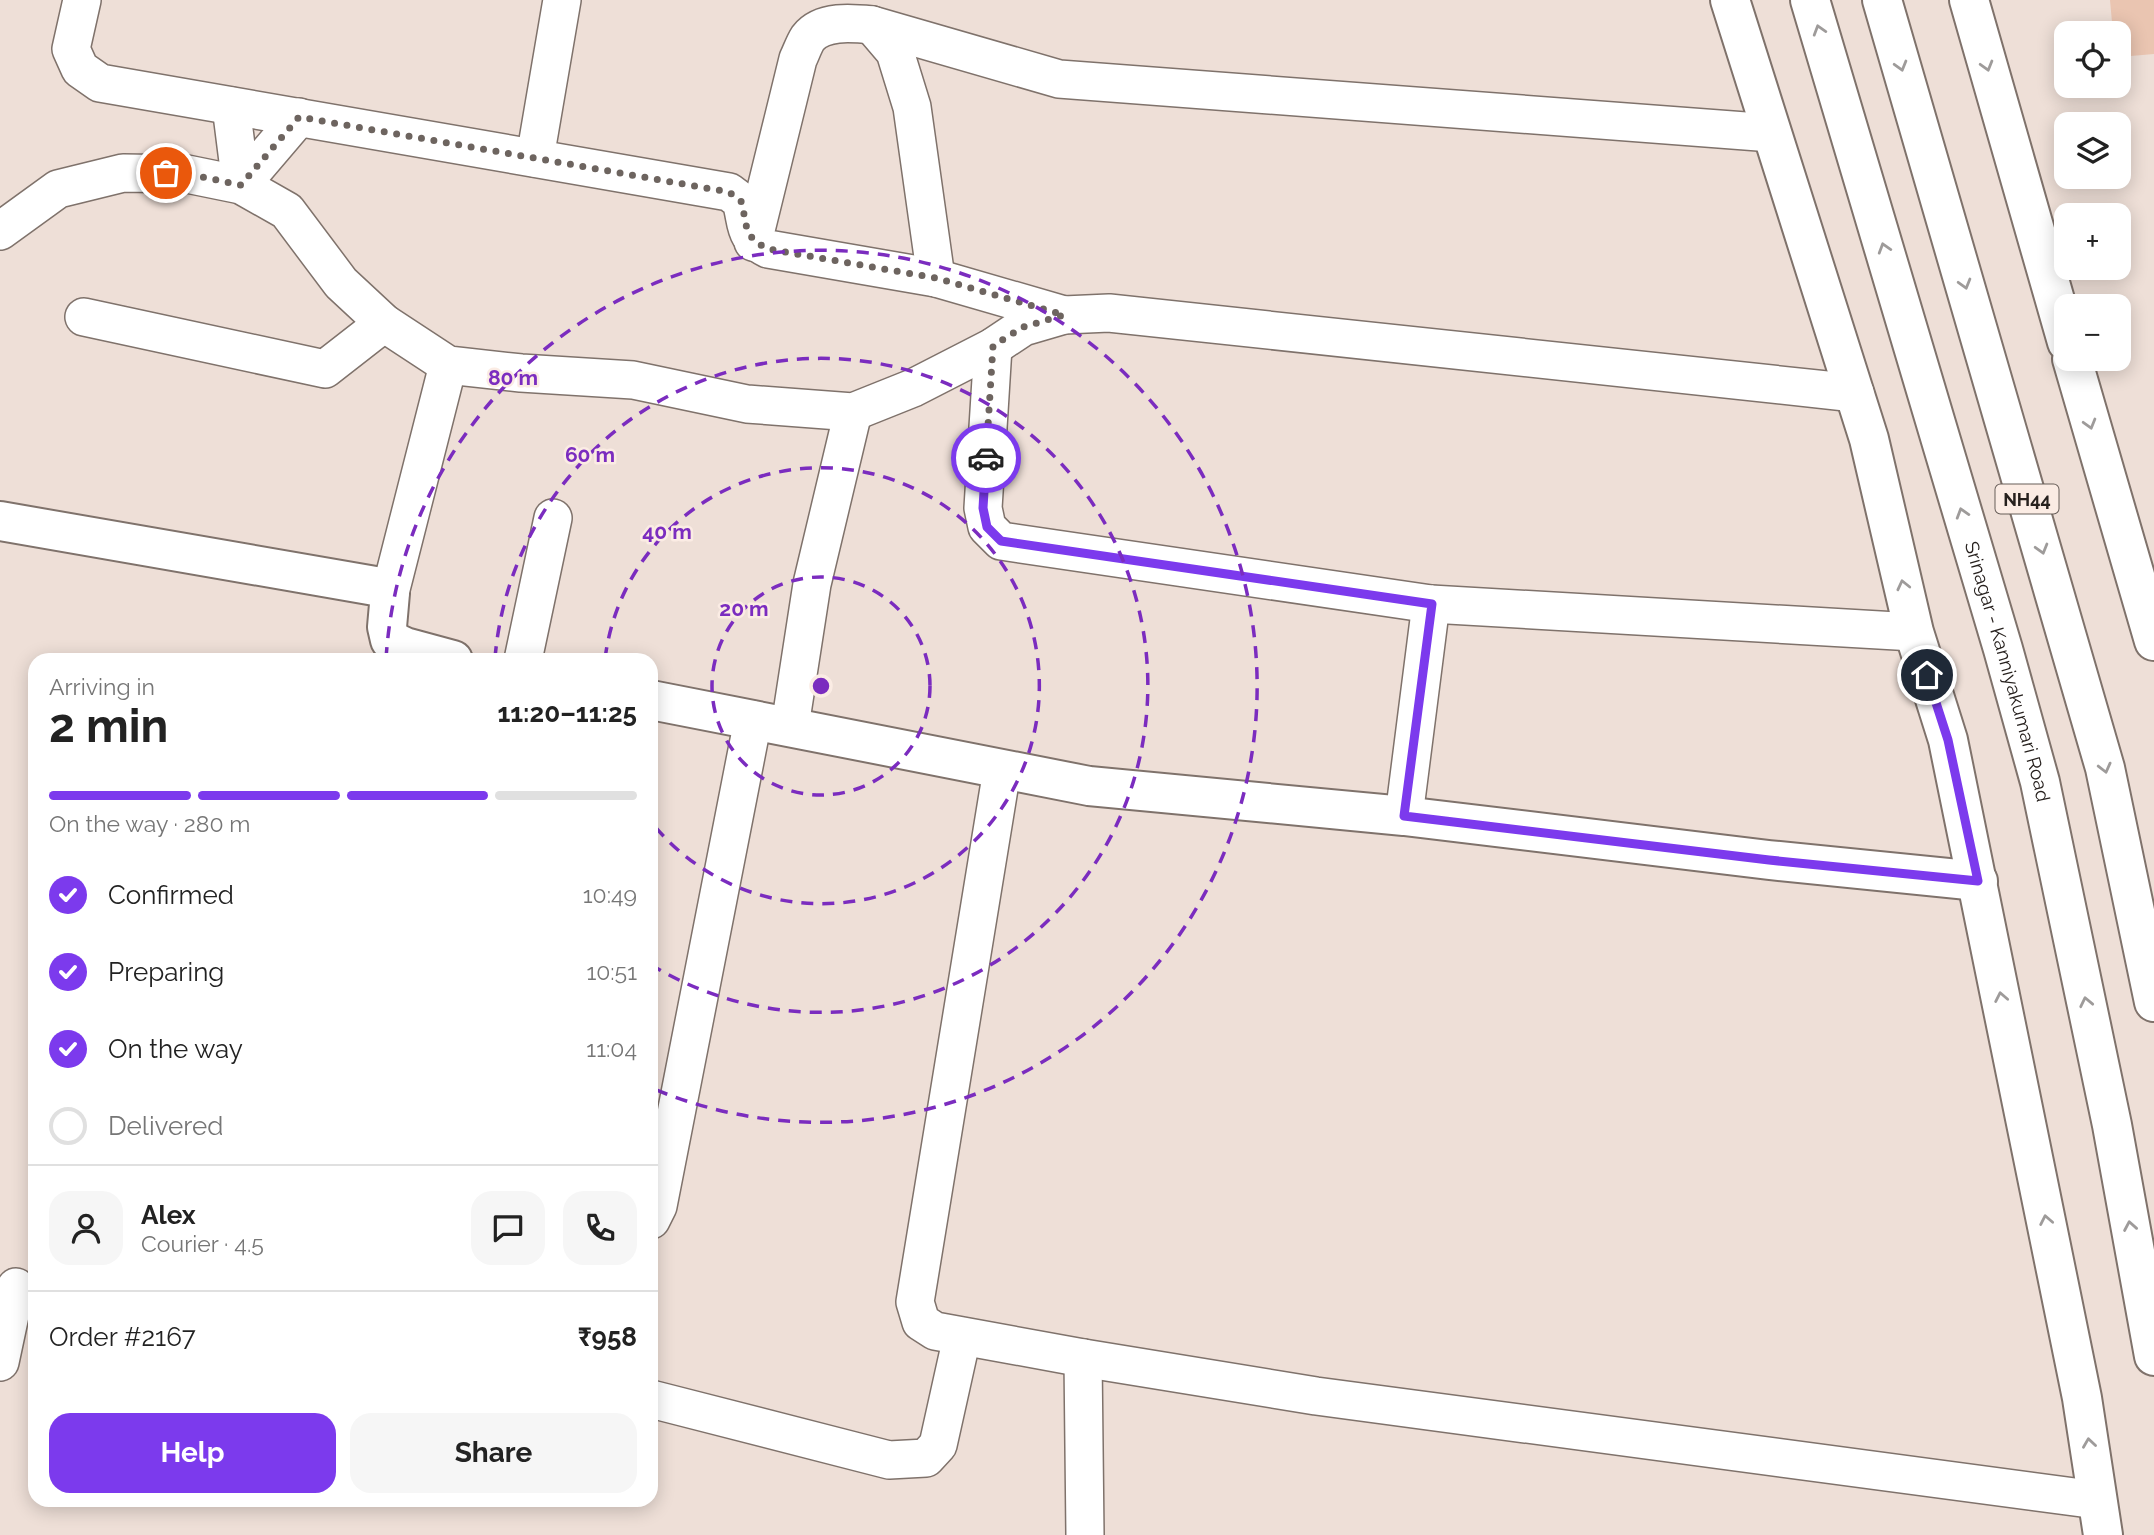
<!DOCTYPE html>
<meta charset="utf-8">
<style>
body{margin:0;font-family:Raleway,sans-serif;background:#f6f6f6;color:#222;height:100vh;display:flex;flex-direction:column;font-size:26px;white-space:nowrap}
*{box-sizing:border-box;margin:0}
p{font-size:23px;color:#767676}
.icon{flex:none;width:38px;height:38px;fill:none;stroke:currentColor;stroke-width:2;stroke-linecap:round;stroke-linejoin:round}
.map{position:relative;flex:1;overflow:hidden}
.drawer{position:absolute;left:28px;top:653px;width:630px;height:854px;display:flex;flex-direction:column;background:#fff;border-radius:21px;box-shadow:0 4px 18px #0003}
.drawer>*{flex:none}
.controls{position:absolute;left:2054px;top:21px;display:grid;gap:14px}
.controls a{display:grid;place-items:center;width:77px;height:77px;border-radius:14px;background:#fff;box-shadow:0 4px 18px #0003;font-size:35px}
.pin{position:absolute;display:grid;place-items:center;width:60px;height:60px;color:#fff;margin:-30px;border:4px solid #fff;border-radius:50%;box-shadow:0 2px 7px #0007}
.courier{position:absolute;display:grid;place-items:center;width:70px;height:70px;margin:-35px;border:5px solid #7c3aed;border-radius:50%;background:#fff;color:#222;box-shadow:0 2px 9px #0007}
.overview em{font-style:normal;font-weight:700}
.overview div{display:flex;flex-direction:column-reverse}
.overview{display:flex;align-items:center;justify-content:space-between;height:119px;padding:0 21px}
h1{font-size:46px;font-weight:700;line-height:52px}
.bar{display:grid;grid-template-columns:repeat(4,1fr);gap:10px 7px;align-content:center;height:84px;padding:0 21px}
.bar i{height:9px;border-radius:5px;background:#e0e0e0}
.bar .current{background:#7c3aed}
.bar p{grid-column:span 4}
.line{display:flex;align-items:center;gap:18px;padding:0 21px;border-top:2px solid #e0e0e0}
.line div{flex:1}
.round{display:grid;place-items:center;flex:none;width:74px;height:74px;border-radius:21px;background:#f6f6f6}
ol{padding:0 21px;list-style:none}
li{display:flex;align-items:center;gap:21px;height:77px}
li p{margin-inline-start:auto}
li .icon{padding:7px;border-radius:50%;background:#7c3aed;color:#fff;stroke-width:4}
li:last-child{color:#767676}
li i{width:38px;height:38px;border:4px solid #e0e0e0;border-radius:50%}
.cta{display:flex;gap:14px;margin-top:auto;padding:14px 21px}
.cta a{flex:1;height:80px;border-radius:21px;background:#7c3aed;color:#fff;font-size:28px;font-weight:700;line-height:80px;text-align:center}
.cta a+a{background:#f6f6f6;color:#222}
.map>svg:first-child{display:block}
.garden{fill:#eac5b1}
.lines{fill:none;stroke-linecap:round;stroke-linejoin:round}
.street-casing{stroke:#7f726b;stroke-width:40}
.secondary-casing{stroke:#7f726b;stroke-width:42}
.highway-casing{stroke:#7f726b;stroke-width:42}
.street{stroke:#fff;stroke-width:37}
.secondary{stroke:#fff;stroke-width:38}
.highway{stroke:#fff;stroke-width:38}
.oneway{stroke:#9e9b9a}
.done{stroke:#6d645f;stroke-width:7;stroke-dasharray:0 12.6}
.route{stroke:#7c3aed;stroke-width:9}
.ring{fill:none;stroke:#7b2cbf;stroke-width:3.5;stroke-dasharray:12 9}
.labels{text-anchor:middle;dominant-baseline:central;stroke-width:5;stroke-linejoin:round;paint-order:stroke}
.shield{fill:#fbece4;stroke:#675e59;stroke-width:2}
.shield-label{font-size:18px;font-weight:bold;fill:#27211e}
.street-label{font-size:19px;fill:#27211e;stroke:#fbece4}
.centre{fill:#7b2cbf;stroke:#fbece4;stroke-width:3.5}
.ring-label{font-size:21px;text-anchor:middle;font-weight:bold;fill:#7b2cbf;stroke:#fbece4;stroke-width:5;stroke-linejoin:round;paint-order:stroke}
</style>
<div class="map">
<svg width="2154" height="1535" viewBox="0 0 2154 1535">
<rect width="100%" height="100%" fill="#eedfd7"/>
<!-- garden -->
<path class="garden" d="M2110,0H2154V54L2119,57V33H2113Z"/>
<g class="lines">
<defs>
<g id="street">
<path d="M82,0L71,49L80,69L100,83L729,192L741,201C748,226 742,236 768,249L936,278L1064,315"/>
<path d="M872,25L895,52L912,107L936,278"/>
<path d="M231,106L241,185L299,117"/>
<path d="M535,158L562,0"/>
<path d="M0,231L58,189L123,173L187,174L241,185L287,211L341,283L384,323L448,365L521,373L633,380L747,404L853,412L913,388L993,347L1023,327L1064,315L1109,313L1855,393"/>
<path d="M753,242L798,59C801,53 804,44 808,38C822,20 852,23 872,25L1059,79L1772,133"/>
<path d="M84,317L325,369L384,323"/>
<path d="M993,347L983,508L987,527L1001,541L1431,604L1914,632"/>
<path d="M390,593L448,365"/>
<path d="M523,660L553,518"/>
<path d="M790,726L812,584L853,412"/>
<path d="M1002,770L915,1302L921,1322L935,1331L1083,1358L1316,1396L2097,1500"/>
<path d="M1404,816L1431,604"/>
<path d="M651,1220L658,1206L753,720"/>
<path d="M1083,1358L1085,1535"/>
<path d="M0,1362L16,1287"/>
<path d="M651,1399L889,1460L926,1458L938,1445L962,1337"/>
</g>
<g id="secondary">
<path d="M1730,0L1869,439L1914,632L1948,740L2082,1398L2103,1535"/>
<path d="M1969,0L2067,342"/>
<path d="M2072,359L2154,641"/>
<path d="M0,521L375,586L390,593L387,627L390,640L405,647L453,660"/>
<path d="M651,700L1089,786L1404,816L1769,860L1978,881"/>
</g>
<g id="highway">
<path id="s1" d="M1810,0L2003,649L2040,782L2112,1125L2154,1356"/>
<path d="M1882,0L2105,768L2154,1002"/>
</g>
</defs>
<!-- street casing -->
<use href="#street" class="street-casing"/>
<!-- secondary casing -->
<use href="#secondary" class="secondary-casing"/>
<!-- highway casing -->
<use href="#highway" class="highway-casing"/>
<!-- street -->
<use href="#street" class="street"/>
<!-- secondary -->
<use href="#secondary" class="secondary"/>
<!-- highway -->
<use href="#highway" class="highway"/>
</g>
<!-- one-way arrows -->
<defs><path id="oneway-chevron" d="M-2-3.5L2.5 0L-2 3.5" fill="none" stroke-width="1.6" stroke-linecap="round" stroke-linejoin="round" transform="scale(1.75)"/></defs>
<g class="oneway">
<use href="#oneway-chevron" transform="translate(1819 30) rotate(-107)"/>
<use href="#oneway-chevron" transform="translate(1901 66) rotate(74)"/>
<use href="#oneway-chevron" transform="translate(1987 66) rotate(74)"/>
<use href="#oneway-chevron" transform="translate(1884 248) rotate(-107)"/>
<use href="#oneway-chevron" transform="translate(1965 284) rotate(74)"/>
<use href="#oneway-chevron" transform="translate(2090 424) rotate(74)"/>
<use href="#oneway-chevron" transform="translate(1962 513) rotate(-107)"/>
<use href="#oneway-chevron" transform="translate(2042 549) rotate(74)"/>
<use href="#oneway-chevron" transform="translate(1903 585) rotate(-103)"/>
<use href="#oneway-chevron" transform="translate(2105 768) rotate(76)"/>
<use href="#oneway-chevron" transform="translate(2001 997) rotate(-101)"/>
<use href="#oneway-chevron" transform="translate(2086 1002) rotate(-102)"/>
<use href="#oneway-chevron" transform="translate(2046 1220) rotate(-101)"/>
<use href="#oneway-chevron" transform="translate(2130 1226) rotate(-100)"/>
<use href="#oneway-chevron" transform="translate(2089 1443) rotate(-98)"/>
</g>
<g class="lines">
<!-- done -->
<path class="done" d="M166,173L187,174L241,185L299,117L729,192L741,201C748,226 742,236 768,249L936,278L1064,315L1023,327L993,346L986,458"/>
<!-- route -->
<path class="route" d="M986,458L983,508L987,527L1001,541L1432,604L1404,816L1769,860L1978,881L1948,740L1927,675"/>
</g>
<!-- distance rings -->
<g class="ring">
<circle cx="821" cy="686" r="109"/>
<path d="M605 659A218 218 0 1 1 652 823"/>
<path d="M495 658A327 327 0 1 1 653 966"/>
<path d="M386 659A436 436 0 1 1 654 1089"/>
</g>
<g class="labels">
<!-- shield labels -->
<rect class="shield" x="1995.5" y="484.5" width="63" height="29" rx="5"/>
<g class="shield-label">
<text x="2027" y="499">NH44</text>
</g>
<!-- street labels -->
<g class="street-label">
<text stroke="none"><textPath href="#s1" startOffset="700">Srinagar - Kanniyakumari Road</textPath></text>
</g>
</g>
<circle cx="821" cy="686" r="10" class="centre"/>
<g class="ring-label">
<text x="513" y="385">80 m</text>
<text x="590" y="462">60 m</text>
<text x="667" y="539">40 m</text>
<text x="744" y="616">20 m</text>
</g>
</svg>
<div class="controls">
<a><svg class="icon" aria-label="locate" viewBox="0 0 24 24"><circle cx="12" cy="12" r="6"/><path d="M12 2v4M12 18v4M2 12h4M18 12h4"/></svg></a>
<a><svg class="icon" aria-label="layers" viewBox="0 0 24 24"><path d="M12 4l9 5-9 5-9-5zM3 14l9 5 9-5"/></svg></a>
<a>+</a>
<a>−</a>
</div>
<div class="pin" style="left:166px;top:173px;background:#ea580c"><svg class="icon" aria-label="bag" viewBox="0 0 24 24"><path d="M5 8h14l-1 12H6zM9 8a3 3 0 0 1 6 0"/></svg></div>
<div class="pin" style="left:1927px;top:675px;background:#1f2937"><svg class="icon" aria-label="home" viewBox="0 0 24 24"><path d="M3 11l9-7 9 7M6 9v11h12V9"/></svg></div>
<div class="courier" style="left:986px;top:458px"><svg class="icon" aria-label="car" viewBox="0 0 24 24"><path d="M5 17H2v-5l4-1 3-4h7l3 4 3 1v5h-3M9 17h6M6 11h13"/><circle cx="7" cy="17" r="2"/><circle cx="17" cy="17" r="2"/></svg></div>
<section class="drawer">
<div class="overview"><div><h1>2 min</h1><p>Arriving in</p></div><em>11:20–11:25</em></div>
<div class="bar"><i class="current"></i><i class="current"></i><i class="current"></i><i></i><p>On the way · 280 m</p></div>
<ol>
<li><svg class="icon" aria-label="check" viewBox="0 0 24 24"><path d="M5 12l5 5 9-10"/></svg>Confirmed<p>10:49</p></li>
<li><svg class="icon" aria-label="check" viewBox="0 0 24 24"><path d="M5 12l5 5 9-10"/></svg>Preparing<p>10:51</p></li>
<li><svg class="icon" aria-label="check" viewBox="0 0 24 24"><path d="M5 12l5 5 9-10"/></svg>On the way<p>11:04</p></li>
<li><i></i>Delivered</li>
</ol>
<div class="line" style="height:126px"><a class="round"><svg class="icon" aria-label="person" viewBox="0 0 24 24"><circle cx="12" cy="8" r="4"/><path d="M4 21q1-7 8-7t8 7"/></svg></a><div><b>Alex</b><p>Courier · 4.5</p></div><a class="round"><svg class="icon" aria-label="chat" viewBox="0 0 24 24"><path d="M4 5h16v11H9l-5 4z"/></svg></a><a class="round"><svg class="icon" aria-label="phone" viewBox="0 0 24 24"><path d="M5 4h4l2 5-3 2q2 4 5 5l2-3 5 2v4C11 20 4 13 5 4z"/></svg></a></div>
<div class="line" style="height:91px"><div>Order #2167</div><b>₹958</b></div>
<div class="cta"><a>Help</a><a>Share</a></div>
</section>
</div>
